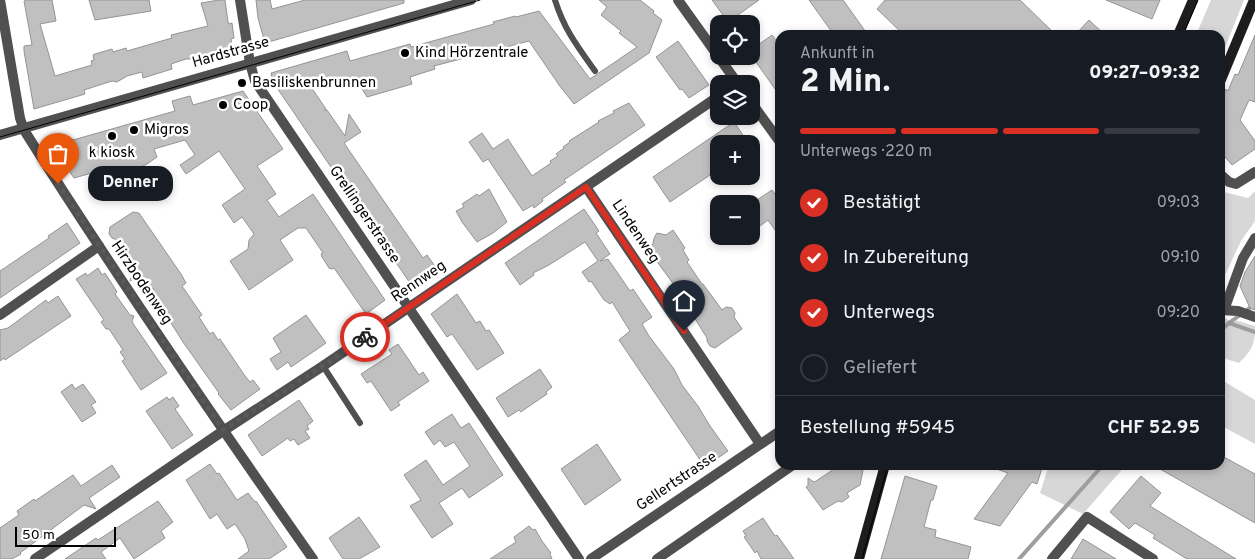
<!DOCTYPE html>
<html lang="de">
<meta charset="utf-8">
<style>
body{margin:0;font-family:Overpass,sans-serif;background:#20242c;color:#f1f3f6;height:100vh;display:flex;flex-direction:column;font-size:19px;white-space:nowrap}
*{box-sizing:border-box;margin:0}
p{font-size:16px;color:#9ea1a6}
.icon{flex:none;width:28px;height:28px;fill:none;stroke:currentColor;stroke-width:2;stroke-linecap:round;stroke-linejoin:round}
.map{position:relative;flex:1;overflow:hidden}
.drawer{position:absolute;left:775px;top:30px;width:450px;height:440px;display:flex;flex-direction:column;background:#171b24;border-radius:15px;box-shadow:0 2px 8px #0003}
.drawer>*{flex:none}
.fabs{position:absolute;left:710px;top:15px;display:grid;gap:10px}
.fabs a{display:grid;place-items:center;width:50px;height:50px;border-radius:10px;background:#171b24;box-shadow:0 2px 8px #0003;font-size:25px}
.scale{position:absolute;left:15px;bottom:12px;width:101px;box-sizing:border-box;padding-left:5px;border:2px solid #000;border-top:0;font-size:14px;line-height:18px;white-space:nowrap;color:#000;-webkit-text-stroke:4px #fff;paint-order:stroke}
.pin{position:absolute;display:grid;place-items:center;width:42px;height:42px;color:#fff;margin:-51px -21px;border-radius:50% 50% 50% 0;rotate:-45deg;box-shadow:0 0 5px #0007}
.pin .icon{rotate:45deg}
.courier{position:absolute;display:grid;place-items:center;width:50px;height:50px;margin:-25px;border:4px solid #d93025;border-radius:50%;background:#fff;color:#222;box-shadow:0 1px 6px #0007}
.bubble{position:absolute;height:35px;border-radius:15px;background:#171b24;box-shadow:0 2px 8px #0003;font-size:16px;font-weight:800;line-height:35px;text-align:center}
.summary em{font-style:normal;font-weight:800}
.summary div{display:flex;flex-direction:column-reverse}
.summary{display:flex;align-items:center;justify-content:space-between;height:85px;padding:0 25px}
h1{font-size:32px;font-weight:800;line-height:38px}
.bar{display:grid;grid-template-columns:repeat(4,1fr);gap:8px 5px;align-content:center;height:60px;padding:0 25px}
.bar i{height:6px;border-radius:4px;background:#363941}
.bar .active{background:#d93025}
.bar p{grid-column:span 4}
.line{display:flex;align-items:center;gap:12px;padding:0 25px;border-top:1px solid #363941}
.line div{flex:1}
ol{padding:0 25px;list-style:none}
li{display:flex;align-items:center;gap:15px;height:55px}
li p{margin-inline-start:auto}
li .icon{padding:5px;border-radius:50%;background:#d93025;color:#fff;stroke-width:4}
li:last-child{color:#9ea1a6}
li i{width:28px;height:28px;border:2px solid #363941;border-radius:50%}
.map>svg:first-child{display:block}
.green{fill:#d7d7d7}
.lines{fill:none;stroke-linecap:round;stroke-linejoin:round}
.stream{stroke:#9e9e9e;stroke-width:4}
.building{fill:#c0c0c0;stroke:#949494}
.service{stroke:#505050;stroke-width:6}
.minor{stroke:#505050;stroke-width:10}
.tertiary{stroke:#505050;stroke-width:10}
.secondary{stroke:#1d1d1d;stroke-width:10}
.tram{stroke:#000;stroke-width:1}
.done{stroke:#595959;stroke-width:5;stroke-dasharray:0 9}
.route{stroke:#d93025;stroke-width:6}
.poi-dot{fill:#000;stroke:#fff;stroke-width:2}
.labels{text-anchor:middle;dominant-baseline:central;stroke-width:5;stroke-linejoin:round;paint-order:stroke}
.street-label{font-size:15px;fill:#000;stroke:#fff}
.poi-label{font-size:15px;fill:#000;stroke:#fff;text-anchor:start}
</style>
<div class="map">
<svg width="1255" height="559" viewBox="0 0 1255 559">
<rect width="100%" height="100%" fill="#fff"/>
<!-- green -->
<g class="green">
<path d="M1211,0H1244L1220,60L1223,65L1220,71V35H1196Z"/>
<path d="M1220,191L1248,198L1255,191V221L1241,241L1220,286Z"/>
<path d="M1220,316L1233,322L1235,320L1255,326C1255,345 1252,350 1239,363L1220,357Z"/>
<path d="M1220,379L1255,400V444L1220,425Z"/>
<path d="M1049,465H1126L1083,514L1040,493Z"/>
</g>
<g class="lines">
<!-- stream -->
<g class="stream">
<path d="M1229,323L1255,304"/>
<path d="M1220,331L1229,323L1255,332"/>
<path d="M1019,559L1103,465"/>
</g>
</g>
<!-- building -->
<g class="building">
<path d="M26,0H52L56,21L40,24L55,76L92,65L91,61L94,60L93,55L95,54L112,49L113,52L126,48L127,51L172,38L171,35L208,26L201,3L219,0H225L228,22L229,24L232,23L234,38L231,39L233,52L217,57L215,52L195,59H186L171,64L172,69L143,78L142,72L127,76L117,82L112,81L84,90L85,94L34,109L24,51V46L32,45L24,1Z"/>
<path d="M89,0H149L151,11L95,20Z"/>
<path d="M256,0H270L272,9L305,0H404V3L265,43L258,18Z"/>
<path d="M599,0H640L654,11L653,13L662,20L649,53L574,104L559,85L529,41L434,66L435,69L410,77L412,84L367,97L357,81L347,84L345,77L311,87L326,109L324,110H327L345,136L349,114L361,132L344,143L423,258L427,255L437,269L412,286L273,82L271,73L347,51L350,61L410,44L411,47L494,24L493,22L515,16L516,17L539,11L590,79L637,47L619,33L621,31L601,15L607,7Z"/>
<path d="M712,0H759L728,22Z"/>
<path d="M809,0H843L868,35H834Z"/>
<path d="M885,0H1020L1056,35H904L877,9Z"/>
<path d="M1106,0H1160L1152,19Z"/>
<path d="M1089,20L1105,35H1075Z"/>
<path d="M772,35L780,46V96L751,55V50Z"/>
<path d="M1255,35V102L1249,100L1240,120L1255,141V149L1232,165L1220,151V96L1222,97L1226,89L1228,91L1235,74L1238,75Z"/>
<path d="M678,41L709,85L689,98L682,89L680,90L656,57Z"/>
<path d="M243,91L283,149L257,166L276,194L267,200L279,217L313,194L385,300L366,314L334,268L332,269L329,268L322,257L321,254L323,253L306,228H298L280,240L293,260L249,290L230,261L248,249L249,240L254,234L242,217L234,223L222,205L245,189L219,151L186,174L180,165L195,155L185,140L154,149L157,157L147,164L126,174L106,180L99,171L74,178L58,155L56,147L73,140L175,111L172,101L190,96L193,105Z"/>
<path d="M629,103L645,125L564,180L566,182L542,199L543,201L534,208L533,205L523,211L488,159L483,162L469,142L482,133L493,149L508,139L532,176L551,163L550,161L558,156L556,154L564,148L563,147L570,142L569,141L599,122L598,121L614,113L613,111Z"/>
<path d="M734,122L749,144H719V169L670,202L653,177Z"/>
<path d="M489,189L507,222L493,233L477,242L462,222L456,211L464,207L462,204L477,194L479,196Z"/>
<path d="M772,190L780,201V237L768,220L760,226L751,213V204Z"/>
<path d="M584,209L599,231L596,233L610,254L600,261L608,259L630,291L633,289L652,317L642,324L649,336L674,369L682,385L698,406L710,426L728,451L705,467L619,340L630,331L612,302L610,304L604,300L591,281L589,282L582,272L598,261L585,242L549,265L533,273L534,275L520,285L505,263Z"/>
<path d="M133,212L139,213L181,274L186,283L182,286L202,315L199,317L210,334L213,332L218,340L220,339L245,376L250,382L253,380L260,389L231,410L218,394L219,393L183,342L157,301L152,300L154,289L146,288L138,276L130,281L134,267L115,239L112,238L109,234L110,227Z"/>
<path d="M67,223L80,243L0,298V271L49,238L48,236Z"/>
<path d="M673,230L685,248L683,250L689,260L687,262L702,284H703L722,310L726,307L732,308L735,313L734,317L742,329L715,348L710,346L707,341V338L682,298L683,297L647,248L653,244L654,238L657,233L666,235Z"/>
<path d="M1255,256V310L1250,308L1240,286L1245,272Z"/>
<path d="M98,268L102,275L105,273L117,292L115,294L130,315L134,316L132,321L134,325L167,373L141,390L122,361L125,359L120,352L123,350L109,329H106L101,322L104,320L76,279L86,273L87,276Z"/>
<path d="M457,294L476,323L480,321L486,331L489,330L504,353L477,370L452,334L447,337L431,314Z"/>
<path d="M58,296L71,316L5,360L4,358L0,361V330L8,328L46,300L48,303Z"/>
<path d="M306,315L326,343L291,367L288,362L277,370L270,359L281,352L273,338Z"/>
<path d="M398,344L419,375L423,372L429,381L398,402L400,405L391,411L371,381L367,383L361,374L392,354L389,350Z"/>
<path d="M540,369L552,387L546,392L547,394L525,409L521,412L519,410L508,417L496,398Z"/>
<path d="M72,384L75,389L83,384L96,402L91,405L96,413L82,422L61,392Z"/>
<path d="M167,397L169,400L173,397L179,406L175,409L193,435L172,449L146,411Z"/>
<path d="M299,400L313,421L307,426L309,429L305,431L310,438L298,445L294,439L290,441L288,438L262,456L248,435Z"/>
<path d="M452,414L461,428L469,423L503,475L469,498L462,488L439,503L453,524L432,538L410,506L421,500L404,475L426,460L443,485L470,466L454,442L445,447L440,440L434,445L425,432Z"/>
<path d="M597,444L621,480L585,505L561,469Z"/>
<path d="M1222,456L1255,474V523L1153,465H1220Z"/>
<path d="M210,464L217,474L219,473L237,500L248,493L255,502L256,501L287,547L269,559H238L249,551L245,539L235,524L227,529L217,514L210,519L186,480Z"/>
<path d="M112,465L120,477L89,498L96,509L84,505L20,553L21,554L12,559H0V528L19,515L17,511L34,499L35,501L73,475L81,486Z"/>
<path d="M840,465H864L860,485L847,493L849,497L842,502L838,501L823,510L806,487L808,486V478L814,482L816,481Z"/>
<path d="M989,465H1043L1037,484L1032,482L1000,526L974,519L1008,473L988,466Z"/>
<path d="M905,476L937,486L933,500H931L924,527L936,530L935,537L971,547L968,559H881Z"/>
<path d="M1141,476L1161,493L1150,506L1236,559H1187L1153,538L1155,535L1135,523L1129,529L1110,512Z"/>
<path d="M158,501L173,522L161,531L165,538L134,559L120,538L101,552L106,559H65L96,538L98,540Z"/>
<path d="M359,517L380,547L359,559H343L329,538Z"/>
<path d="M763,518L775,536L777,535L794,559H761L757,551L755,553L744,537L746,536L743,531Z"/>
<path d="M529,526L533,530L535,529L542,541L551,553L550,554L552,559H490L516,542L514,537Z"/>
<path d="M1083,539L1116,559H1071Z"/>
</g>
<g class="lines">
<!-- service -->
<g class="service">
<path d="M555,0C564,29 577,46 595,71"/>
<path d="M323,366L360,423"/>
</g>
<!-- minor -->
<g class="minor">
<path d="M0,0L20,118L24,130C116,276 214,418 313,559"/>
<path d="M240,0L250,63L255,81L579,559"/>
<path d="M678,0L738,84"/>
<path d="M751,102L780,142"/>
<path d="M1220,174L1229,182L1236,184L1255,172"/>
<path d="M586,187L760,444"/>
<path d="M1220,310L1238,311L1255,317"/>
<path d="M1224,310L1243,258L1255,238"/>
<path d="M0,315L99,246"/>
<path d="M35,559L223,431L323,366L719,96"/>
<path d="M591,559L780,431"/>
<path d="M657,559L793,465"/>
<path d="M1052,559L1087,517L1153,559"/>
</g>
<!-- tertiary -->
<path class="tertiary" d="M0,135L471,0"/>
<!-- secondary -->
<g class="secondary">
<path d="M1178,35L1193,0"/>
<path d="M1220,82L1254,0"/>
<path d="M859,559L885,465"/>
</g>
<!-- tram -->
<g class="tram">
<path d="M1183,35L1198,0"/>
<path d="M0,137L480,0"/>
<path d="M862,559L888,465"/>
</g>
</g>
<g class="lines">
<!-- done -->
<path class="done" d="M58,184L223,430L323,366L365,337"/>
<!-- route -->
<path class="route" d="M365,337L586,187L684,331"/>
</g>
<!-- markers -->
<g class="poi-dot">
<circle cx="405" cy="53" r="5"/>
<circle cx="242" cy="83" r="5"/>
<circle cx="223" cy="105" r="5"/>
<circle cx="134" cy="130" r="5"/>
<circle cx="112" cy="136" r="5"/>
</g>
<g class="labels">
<!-- street labels -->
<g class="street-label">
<text transform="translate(231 53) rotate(-16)">Hardstrasse</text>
<text transform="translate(364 215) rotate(56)">Grellingerstrasse</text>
<text transform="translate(635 232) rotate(56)">Lindenweg</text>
<text transform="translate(419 282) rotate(-34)">Rennweg</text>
<text transform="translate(141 283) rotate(56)">Hirzbodenweg</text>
<text transform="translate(677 482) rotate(-34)">Gellertstrasse</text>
</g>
<!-- poi labels -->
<g class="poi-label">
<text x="415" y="53">Kind Hörzentrale</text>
<text x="252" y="83">Basiliskenbrunnen</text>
<text x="233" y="105">Coop</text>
<text x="144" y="130">Migros</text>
<text x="112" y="153" text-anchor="middle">k kiosk</text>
</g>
</g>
</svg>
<div class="fabs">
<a><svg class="icon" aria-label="locate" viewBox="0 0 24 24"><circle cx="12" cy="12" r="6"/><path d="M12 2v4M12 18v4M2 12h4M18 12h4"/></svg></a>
<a><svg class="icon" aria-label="layers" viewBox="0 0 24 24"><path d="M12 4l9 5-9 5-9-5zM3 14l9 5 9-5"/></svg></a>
<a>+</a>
<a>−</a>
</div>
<div class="scale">50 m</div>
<div class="pin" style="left:58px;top:184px;background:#ea580c"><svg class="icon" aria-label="bag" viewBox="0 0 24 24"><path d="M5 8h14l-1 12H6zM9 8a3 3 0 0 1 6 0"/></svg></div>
<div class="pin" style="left:684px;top:331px;background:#1f2937"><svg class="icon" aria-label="home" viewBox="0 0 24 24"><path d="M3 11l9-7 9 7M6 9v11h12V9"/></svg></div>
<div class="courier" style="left:365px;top:337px"><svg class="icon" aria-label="bike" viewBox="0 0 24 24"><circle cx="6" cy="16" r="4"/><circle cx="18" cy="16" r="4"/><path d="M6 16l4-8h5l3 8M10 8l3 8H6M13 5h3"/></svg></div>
<div class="bubble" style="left:88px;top:166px;width:85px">Denner</div>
<section class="drawer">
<div class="summary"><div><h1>2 Min.</h1><p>Ankunft in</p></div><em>09:27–09:32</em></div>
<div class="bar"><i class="active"></i><i class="active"></i><i class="active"></i><i></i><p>Unterwegs · 220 m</p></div>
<ol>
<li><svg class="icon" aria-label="check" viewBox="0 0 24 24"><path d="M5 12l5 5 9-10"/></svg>Bestätigt<p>09:03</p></li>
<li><svg class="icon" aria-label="check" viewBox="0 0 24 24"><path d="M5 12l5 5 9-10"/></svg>In Zubereitung<p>09:10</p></li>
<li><svg class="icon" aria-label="check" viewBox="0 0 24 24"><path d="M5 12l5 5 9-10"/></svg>Unterwegs<p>09:20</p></li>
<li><i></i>Geliefert</li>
</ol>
<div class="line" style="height:65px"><div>Bestellung #5945</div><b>CHF 52.95</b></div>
</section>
</div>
